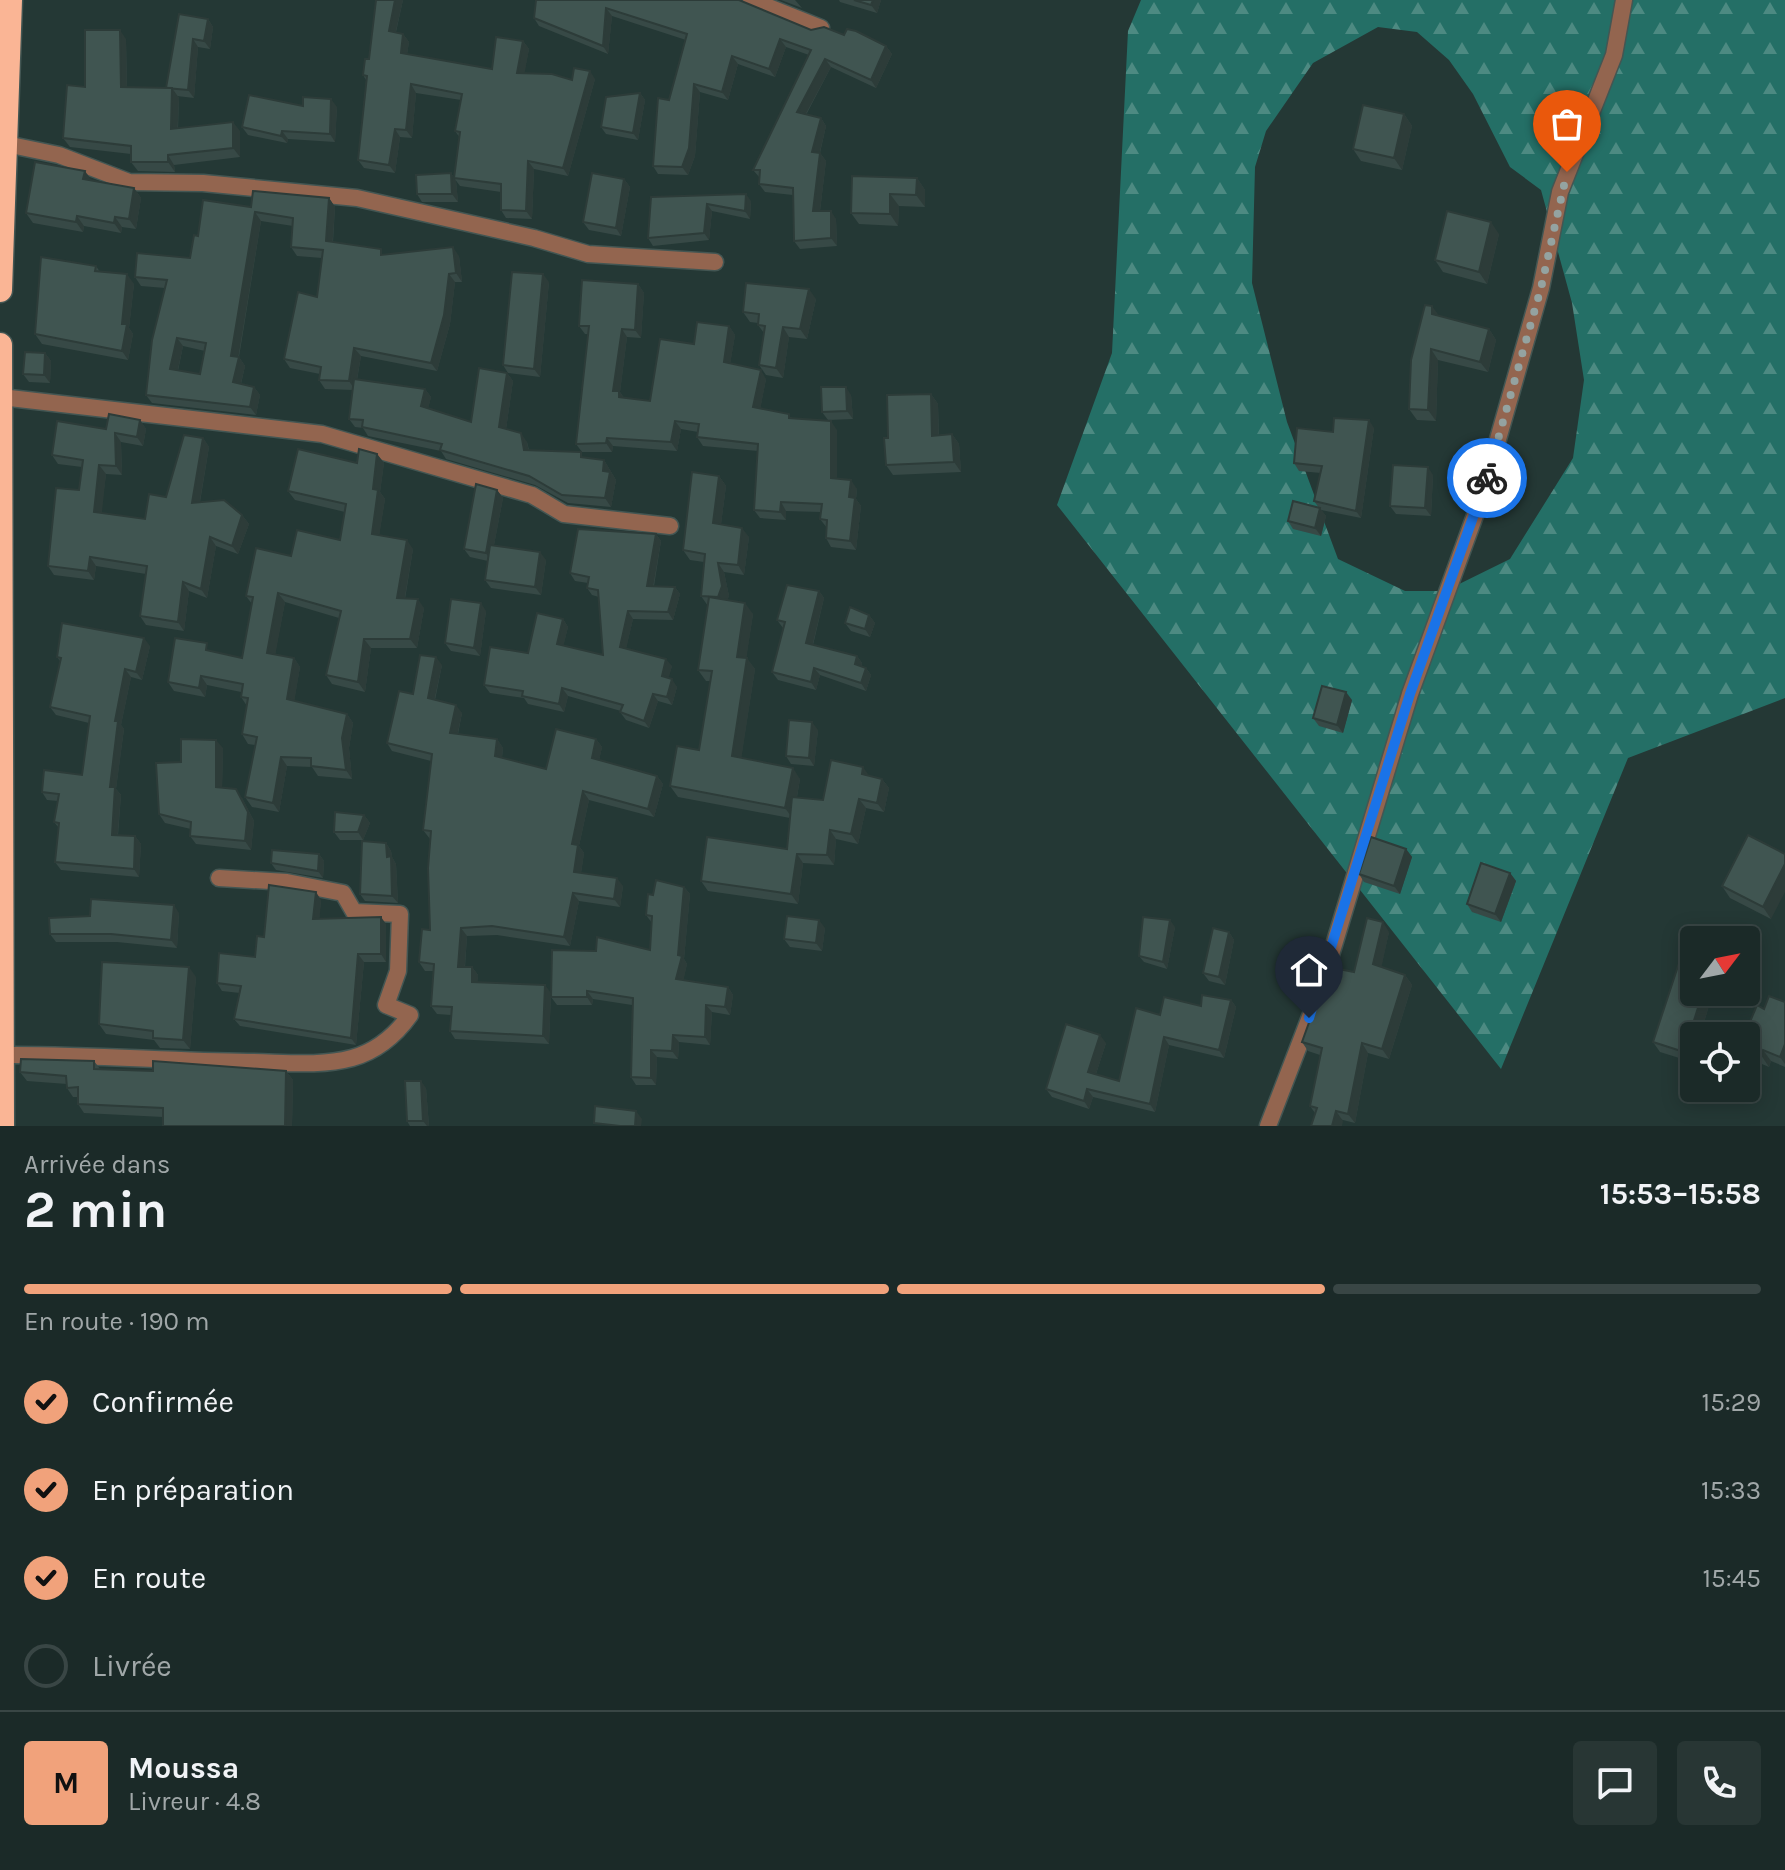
<!DOCTYPE html>
<html lang="fr">
<meta charset="utf-8">
<style>
body{margin:0;font-family:Karla,sans-serif;background:#283634;color:#f1f3f6;height:100vh;display:flex;flex-direction:column;font-size:30px;white-space:nowrap}
*{box-sizing:border-box;margin:0}
p{font-size:26px;color:#a0a7a8}
.icon{flex:none;width:44px;height:44px;fill:none;stroke:currentColor;stroke-width:2;stroke-linecap:round;stroke-linejoin:round}
.map{position:relative;height:1126px;overflow:hidden}
.side{display:flex;flex-direction:column;background:#1b2a28;flex:1}
.side>*{flex:none}
.needle{width:52px;rotate:58deg}
.fabs{position:absolute;left:1680px;top:926px;display:grid;gap:16px}
.fabs a{display:grid;place-items:center;width:80px;height:80px;border-radius:8px;background:#1b2a28;box-shadow:0 4px 20px #0003,0 0 0 2px #394645;font-size:40px}
.pin{position:absolute;display:grid;place-items:center;width:68px;height:68px;color:#fff;margin:-82px -34px;border-radius:50% 50% 50% 0;rotate:-45deg;box-shadow:0 0 8px #0007}
.pin .icon{rotate:45deg}
.courier{position:absolute;display:grid;place-items:center;width:80px;height:80px;margin:-40px;border:6px solid #1a73e8;border-radius:50%;background:#fff;color:#222;box-shadow:0 2px 10px #0007}
.summary em{font-style:normal;font-weight:700}
.summary div{display:flex;flex-direction:column-reverse}
.summary{display:flex;align-items:center;justify-content:space-between;height:136px;padding:0 24px}
h1{font-size:52px;font-weight:700;line-height:60px}
.bar{display:grid;grid-template-columns:repeat(4,1fr);gap:12px 8px;align-content:center;height:96px;padding:0 24px}
.bar i{height:10px;border-radius:6px;background:#394645}
.bar .selected{background:#f1a27b}
.bar p{grid-column:span 4}
.line{display:flex;align-items:center;gap:20px;padding:0 24px;border-top:2px solid #394645}
.line div{flex:1}
.round{display:grid;place-items:center;flex:none;width:84px;height:84px;border-radius:8px;background:#283634}
ol{padding:0 24px;list-style:none}
li{display:flex;align-items:center;gap:24px;height:88px}
li p{margin-inline-start:auto}
li .icon{padding:8px;border-radius:50%;background:#f1a27b;color:#111;stroke-width:4}
li:last-child{color:#a0a7a8}
li i{width:44px;height:44px;border:4px solid #394645;border-radius:50%}
.map>svg:first-child{display:block}
.forest{fill:url(#forest-firs);fill-rule:evenodd}
.lines{fill:none;stroke-linecap:round;stroke-linejoin:round}
.street-casing{stroke:#435653;stroke-width:19}
.highway-casing{stroke:#435653;stroke-width:27}
.street{stroke:#93654f;stroke-width:16}
.highway{stroke:#fab595;stroke-width:24}
.wall{fill:#374946;fill-rule:evenodd}
.shaded-wall{fill:#2d3c39}
.building{fill:#405551;stroke:#2d3c39;stroke-width:2;fill-rule:evenodd}
.done{stroke:#94a3a1;stroke-width:8;stroke-dasharray:0 14.4}
.route{stroke:#1a73e8;stroke-width:10}
</style>
<div class="map">
<svg width="1785" height="1126" viewBox="0 0 1785 1126">
<defs>
<pattern id="forest-firs" width="22" height="20" patternUnits="userSpaceOnUse" patternTransform="scale(2)"><rect width="22" height="20" fill="#246f66"/><path d="M5 1l3.5 6h-7zM16 11l3.5 6h-7z" fill="#4d8a82"/></pattern>
</defs>
<rect width="100%" height="100%" fill="#243835"/>
<!-- forest -->
<path class="forest" d="M1141,0H1785V698L1628,758L1501,1069L1057,505L1112,353L1128,31ZM1378,27L1417,32L1449,60L1473,94L1510,167L1541,190L1572,303L1584,380L1573,458L1510,559L1445,591H1405L1338,559L1287,422L1252,283L1255,167L1266,131L1313,63Z"/>
<g class="lines">
<defs>
<g id="street">
<path d="M751,0L821,28"/>
<path d="M6,144L59,155L129,182L203,183L357,198L534,238L588,254L715,262"/>
<path d="M1,397L322,434L532,495L564,514L670,526"/>
<path d="M2,1055C85,1054 166,1061 248,1062C281,1062 319,1067 352,1058C377,1051 395,1036 410,1015L386,1005L398,971L400,914L354,912L343,893L287,882L219,878"/>
<path d="M1268,1126L1320,991L1410,694L1481,499L1541,288L1560,192L1614,55L1624,0"/>
</g>
<g id="highway">
<path d="M0,290L10,0"/>
<path d="M0,345L2,1126"/>
</g>
</defs>
<!-- street casing -->
<use href="#street" class="street-casing"/>
<!-- highway casing -->
<use href="#highway" class="highway-casing"/>
<!-- street -->
<use href="#street" class="street"/>
<!-- highway -->
<use href="#highway" class="highway"/>
</g>
<!-- wall -->
<g class="wall">
<path d="M376,0H403L396,32L403,34L409,42L407,54L492,69L523,41L529,49L524,73L572,80L595,79L568,176L534,169L532,219L506,218L501,210V192L460,186L454,178L460,138L455,131L461,100L416,93L412,138L400,137L395,173L364,168L358,160L366,80L363,75L369,59Z"/>
<path d="M536,0L741,2L811,30L844,35L886,46L892,54L876,88L831,67L806,115L821,118L826,126L820,153L826,161L820,211L836,219L837,246L800,249L794,241L793,195L765,192L759,184L760,178L753,170L809,55L786,47L775,77L738,64L728,100L700,92L695,156L688,175L658,174L653,166L669,100L686,40L612,16L608,54L539,26L534,18Z"/>
<path d="M781,0H795L802,8Z"/>
<path d="M839,0H881L877,13L840,2Z"/>
<path d="M179,14L208,19L213,27L210,49L198,47L194,98L177,96L179,98L178,129L240,131V157L174,165L175,172L138,171L131,162V154L70,147L63,138L85,87L126,39L127,87L167,88Z"/>
<path d="M640,93L645,100L638,140L606,134L601,127Z"/>
<path d="M303,106L337,107L335,142L288,139L287,143L248,135L242,127Z"/>
<path d="M1404,114L1412,126L1402,170L1361,161L1353,149Z"/>
<path d="M451,173L456,181L458,202H422L417,194Z"/>
<path d="M917,178L925,190V207L899,206L898,226L859,224L851,213Z"/>
<path d="M624,179L630,187L621,236L589,230L583,222Z"/>
<path d="M92,181L134,188L141,198L136,229L122,227L121,233L84,226L83,232L33,223L26,213Z"/>
<path d="M651,197L751,201L750,219L712,211L709,240L653,246L648,238Z"/>
<path d="M329,198L335,207L333,242L385,255L459,256L462,282H455L450,324L437,371L361,356L357,380L425,389L431,397L428,408L471,422L507,373L513,381L506,429L527,442L529,450L604,460L616,480L611,507L568,503L535,485L446,459L441,451L368,436L363,428L355,427L349,419L353,390L325,389L319,380L320,374L290,368L284,359L317,297L322,258L297,256L291,247L293,226L261,221L239,357L245,366L241,384L254,387L260,395L256,415L152,403L146,395L165,288L141,286L135,277L190,258L198,236L251,207ZM183,346L205,351L200,374L178,371Z"/>
<path d="M1499,234L1487,284L1443,272L1435,260Z"/>
<path d="M96,266L100,272L134,284L129,328L133,334L128,360L42,344L35,334Z"/>
<path d="M549,282L540,377L508,373L503,365Z"/>
<path d="M638,284L644,293L641,338L627,337L620,392L624,398L650,401L694,344L729,326L735,335L730,364L766,379L760,409L837,430V479L857,489L856,499L861,506L856,550L831,547L826,538L827,528L820,519L821,512L786,511V520L760,518L754,510L758,451L703,446L697,437L698,432L681,429L677,451L613,446L612,452H582L576,444L588,334H585L579,326Z"/>
<path d="M816,299L807,339L789,337L783,378L766,375L759,365L764,333L758,325V323L750,322L743,312Z"/>
<path d="M1439,316L1489,329L1496,340L1488,372L1438,360L1436,421L1417,420L1409,409Z"/>
<path d="M45,353L51,361L50,383L29,382L23,374Z"/>
<path d="M931,394L938,404L939,435L952,434L959,444L961,472L893,475L886,465L888,438Z"/>
<path d="M851,395L853,419L828,420L822,412Z"/>
<path d="M140,420L146,429L143,446L121,442L122,475L106,474L101,513L145,519L166,497L203,438L209,447L200,502L242,515L249,524L238,554L216,546L207,598L189,591L184,631L146,625L140,616L146,574L96,566L94,580L54,575L48,566L79,490L82,467L58,464L52,455L106,429Z"/>
<path d="M1374,428L1361,518L1321,510L1326,516L1321,536L1293,529L1288,521L1319,508L1314,501L1321,473L1299,471L1294,463L1333,432Z"/>
<path d="M377,454L384,463L380,492L385,499L379,535L413,549L405,599L424,608L417,648H371L365,692L332,684L326,675L339,618L285,602L275,654L294,658L300,667L294,701L347,714L353,723L349,748L352,779L318,776L312,767L287,766L279,812L252,807L245,797L255,745L248,744L242,734L247,706L241,697V692L207,685L205,697L174,691L168,682L213,652L242,658L252,604L246,596L291,556L340,540L345,512L295,500L288,491Z"/>
<path d="M1433,475L1431,516L1396,514L1390,506Z"/>
<path d="M719,476L726,486L721,524L749,537L744,575L724,572L729,596L727,600L753,614L746,658L755,669L741,758L800,779L797,797L823,800L870,776L882,779L889,788L884,812L866,808L858,844L836,839L834,865L803,863L798,904L708,891L701,881L787,849L790,818L678,797L670,786L699,750L710,681H706L698,670L708,606L701,596L704,562L690,560L683,550Z"/>
<path d="M497,490L503,498L494,545L546,560L541,595L491,588L485,580L488,561L470,557L464,549Z"/>
<path d="M656,534L661,541L654,586L675,587L680,594L673,620L633,619L626,648L672,666L668,678L677,687L672,705L658,701L649,728L626,720L620,712L621,711L568,696L564,712L528,704L524,698L490,693L484,685L528,653L563,619L568,627L563,646L603,655L599,597L592,595L587,588L588,583L575,581L570,573Z"/>
<path d="M819,591L824,598L813,645L857,656L862,663L861,667L866,668L871,675L866,691L820,675L816,690L778,680L772,672L783,628L777,620Z"/>
<path d="M486,611L480,656L451,651L445,643Z"/>
<path d="M869,615L875,623L870,637L851,631L845,623Z"/>
<path d="M150,646L142,680L131,677L121,725L124,729L116,789L121,795L118,835L135,836L141,844L139,877L61,870L55,862L59,828L54,822L58,801L47,800L42,792L82,775L89,723L56,715L50,707L60,661L57,657Z"/>
<path d="M442,665L435,700L462,713L458,734L497,739L503,748L502,758L546,769L596,739L602,747L599,760L657,776L663,784L654,817L589,800L579,846L584,853L581,873L623,886L620,907L579,901L570,946L497,935L467,936L465,967H472L478,975L477,983L551,993L549,1044L455,1039L450,1031L451,1015L437,1014L431,1006L434,971H425L419,962L430,930V839L423,830L431,761L392,751L387,743L413,694Z"/>
<path d="M1352,700L1343,733L1319,726L1313,718Z"/>
<path d="M818,730L814,766L791,764L786,756Z"/>
<path d="M223,748L222,787L242,798L254,821L251,850L196,844L190,836L191,829L165,823L159,814L181,762Z"/>
<path d="M364,815L370,823L363,840H340L334,832Z"/>
<path d="M1748,835L1771,919L1730,898L1722,886Z"/>
<path d="M386,843L391,851L392,857L396,864L398,903L365,901L360,894Z"/>
<path d="M1406,849L1412,857L1400,894L1364,882L1359,874Z"/>
<path d="M319,854L324,861L323,878L276,870L271,863Z"/>
<path d="M1510,873L1516,881L1501,922L1472,912L1467,904Z"/>
<path d="M684,887L690,894L684,959L687,964L683,980L728,987L733,995L730,1015L712,1012L710,1045L679,1042L678,1059L657,1057L656,1085H636L631,1077L632,1005L593,999L592,1005H557L551,997L596,951L650,950L652,923L646,915L653,895Z"/>
<path d="M321,900L319,919L386,924V962H364L356,1045L240,1026L234,1019L240,993L222,991L217,983L255,957L264,937Z"/>
<path d="M179,913L177,948L117,942H56L50,934L90,916Z"/>
<path d="M1175,927L1167,969L1144,962L1139,956Z"/>
<path d="M825,928L822,951L790,947L784,939Z"/>
<path d="M1229,932L1234,940L1225,985L1209,981L1203,973Z"/>
<path d="M1389,932L1381,967L1405,975L1412,985L1389,1059L1368,1053L1355,1123L1315,1113L1310,1106L1320,1055L1308,1051L1302,1042L1354,972Z"/>
<path d="M1691,961L1694,992H1713L1700,1036H1694V1055L1692,1062L1660,1052L1653,1042Z"/>
<path d="M196,977L190,1049L160,1048L154,1040L106,1034L99,1024Z"/>
<path d="M1231,1000L1236,1007L1224,1058L1169,1045L1155,1112L1093,1097L1089,1109L1052,1097L1046,1089L1106,1043L1096,1074L1119,1081L1160,1015Z"/>
<path d="M1785,1002V1067L1771,1061L1769,1067L1748,1058L1746,1055V1036L1764,1009Z"/>
<path d="M94,1061L100,1069L153,1071H286L293,1080L292,1126H163V1117L84,1113L78,1104V1097H73L67,1088V1084L27,1081L20,1072Z"/>
<path d="M426,1088L429,1126H410L407,1121Z"/>
</g>
<!-- shaded-wall -->
<g class="shaded-wall">
<path d="M395,0H403L394,39L389,31Z"/>
<path d="M873,0H881L877,13L871,5Z"/>
<path d="M606,8L612,16L608,54L603,46Z"/>
<path d="M208,19L213,27L210,49L204,41Z"/>
<path d="M120,30L126,39L127,96L121,87Z"/>
<path d="M403,34L409,42L406,61L401,53Z"/>
<path d="M193,39L198,47L194,98L188,90Z"/>
<path d="M780,39L786,47L775,77L769,69Z"/>
<path d="M523,41L529,49L523,82L517,73Z"/>
<path d="M886,46L892,54L876,88L871,80Z"/>
<path d="M732,56L738,64L728,100L722,92Z"/>
<path d="M825,59L831,67L802,121L797,112Z"/>
<path d="M590,71L595,79L568,176L563,168Z"/>
<path d="M411,84L416,93L412,138L406,130Z"/>
<path d="M694,84L700,92L695,156L688,175L682,167Z"/>
<path d="M172,88L179,98L177,139L171,129Z"/>
<path d="M640,93L645,100L638,140L633,133Z"/>
<path d="M331,99L337,107L335,142L330,134Z"/>
<path d="M1404,114L1412,126L1402,170L1394,158Z"/>
<path d="M821,118L826,126L818,160L812,152Z"/>
<path d="M233,122L240,131V157L233,148Z"/>
<path d="M395,129L400,137L395,173L389,165Z"/>
<path d="M282,131L288,139L287,143L281,136Z"/>
<path d="M820,153L826,161L819,219L813,211Z"/>
<path d="M168,155L174,165L175,172L168,162Z"/>
<path d="M528,161L534,169L532,219L526,211Z"/>
<path d="M85,171L92,181L83,179Z"/>
<path d="M451,173L456,181L458,202L452,194Z"/>
<path d="M917,178L925,190V207L916,195Z"/>
<path d="M624,179L630,187L621,236L616,228Z"/>
<path d="M134,188L141,198L136,229L129,219Z"/>
<path d="M746,194L751,201L750,219L745,211Z"/>
<path d="M890,194L899,206L898,226L890,214Z"/>
<path d="M329,198L335,207L332,250L326,241Z"/>
<path d="M707,204L712,211L709,240L704,233Z"/>
<path d="M831,211L836,219L837,246L831,238Z"/>
<path d="M255,212L261,221L238,359L239,357L245,366L239,391L233,382L231,356Z"/>
<path d="M77,216L84,226L83,232L76,222Z"/>
<path d="M115,217L122,227L121,233L114,223Z"/>
<path d="M1491,222L1499,234L1487,284L1479,272Z"/>
<path d="M453,247L459,256L462,282L456,273Z"/>
<path d="M127,274L134,284L129,328L133,334L128,360L122,351V324Z"/>
<path d="M449,274L455,282L450,324L437,371L431,363Z"/>
<path d="M543,274L549,282L540,377L534,369Z"/>
<path d="M638,284L644,293L641,338L635,330Z"/>
<path d="M809,289L816,299L807,339L800,329Z"/>
<path d="M1432,306L1440,317L1432,314Z"/>
<path d="M729,326L735,335L729,371L724,362Z"/>
<path d="M783,327L789,337L783,378L776,368Z"/>
<path d="M622,329L627,337L620,392L625,400V406L613,391Z"/>
<path d="M1489,329L1496,340L1488,372L1480,362Z"/>
<path d="M177,338L183,346L176,378L170,369Z"/>
<path d="M354,348L361,356L355,390L349,381Z"/>
<path d="M1431,349L1438,360L1436,421L1428,410Z"/>
<path d="M45,353L51,361L50,383L44,375Z"/>
<path d="M761,370L766,379L759,416L753,407Z"/>
<path d="M507,373L513,381L505,436L499,427Z"/>
<path d="M254,387L260,395L256,415L250,407Z"/>
<path d="M846,387L851,395L853,419L847,411Z"/>
<path d="M425,389L431,397L427,414L421,406Z"/>
<path d="M931,394L938,404L939,446L932,436Z"/>
<path d="M140,420L146,429L143,446L137,437Z"/>
<path d="M1369,420L1374,428L1361,518L1356,511Z"/>
<path d="M675,421L681,429L677,451L671,442Z"/>
<path d="M831,421L837,430V486L831,478Z"/>
<path d="M115,433L121,442L122,475L116,466Z"/>
<path d="M521,433L527,442L530,458L524,450Z"/>
<path d="M952,434L959,444L961,472L954,462Z"/>
<path d="M203,438L209,447L198,512L192,503Z"/>
<path d="M607,438L613,446L612,452L606,443Z"/>
<path d="M377,454L384,463L380,492L385,499L378,543L372,534L373,489Z"/>
<path d="M604,460L616,480L611,507L605,498L603,471Z"/>
<path d="M99,465L106,474L101,521L94,512Z"/>
<path d="M1428,467L1433,475L1431,516L1425,508Z"/>
<path d="M719,476L726,486L720,532L713,523Z"/>
<path d="M851,480L857,489L856,499L861,506L856,550L850,541L849,497Z"/>
<path d="M497,490L503,498L491,561L486,553Z"/>
<path d="M781,502L786,511V520L780,512Z"/>
<path d="M1320,508L1326,516L1321,536L1315,528Z"/>
<path d="M242,515L249,524L238,554L232,546Z"/>
<path d="M742,528L749,537L744,575L738,565Z"/>
<path d="M656,534L661,541L652,593L647,586Z"/>
<path d="M210,537L216,546L207,598L201,589Z"/>
<path d="M407,540L413,549L403,608L397,598Z"/>
<path d="M540,552L546,560L541,595L535,587Z"/>
<path d="M90,557L96,566L94,580L88,571Z"/>
<path d="M718,563L724,572L729,596L725,607L718,597Z"/>
<path d="M183,582L189,591L184,631L178,622Z"/>
<path d="M675,587L680,594L673,620L668,612Z"/>
<path d="M819,591L824,598L811,651L806,643Z"/>
<path d="M278,593L285,602L274,662L267,653Z"/>
<path d="M418,599L424,608L417,648L410,639Z"/>
<path d="M481,603L486,611L480,656L474,648Z"/>
<path d="M745,603L753,614L745,668L737,657Z"/>
<path d="M628,611L633,619L625,654L620,647Z"/>
<path d="M869,615L875,623L870,637L865,629Z"/>
<path d="M563,619L568,627L562,652L557,644Z"/>
<path d="M144,638L150,646L142,680L136,672Z"/>
<path d="M364,639L371,648L365,692L358,682Z"/>
<path d="M857,656L862,663L860,672L855,664Z"/>
<path d="M436,657L442,665L433,706L428,698Z"/>
<path d="M294,658L300,667L293,709L287,699Z"/>
<path d="M747,658L755,669L740,767L732,756Z"/>
<path d="M666,659L672,666L667,684L662,676Z"/>
<path d="M814,668L820,675L816,690L811,682Z"/>
<path d="M866,668L871,675L866,691L861,683Z"/>
<path d="M125,669L131,677L121,725L124,729L116,789L121,795L117,842L112,835L110,787L115,721Z"/>
<path d="M201,676L207,685L205,697L199,688Z"/>
<path d="M672,679L677,687L672,705L667,697Z"/>
<path d="M562,688L568,696L564,712L559,704Z"/>
<path d="M1346,692L1352,700L1343,733L1337,725Z"/>
<path d="M653,694L658,701L649,728L644,721Z"/>
<path d="M456,705L462,713L456,741L450,733Z"/>
<path d="M347,714L353,723L349,748L352,779L346,770L342,738Z"/>
<path d="M812,722L818,730L814,766L809,758Z"/>
<path d="M497,739L503,748L501,764L495,756Z"/>
<path d="M596,739L602,747L598,766L592,758Z"/>
<path d="M216,740L223,748L222,795L216,787Z"/>
<path d="M281,757L287,766L279,812L273,803Z"/>
<path d="M863,767L870,777L862,774Z"/>
<path d="M793,768L800,779L793,819L785,808Z"/>
<path d="M657,776L663,784L654,817L648,809Z"/>
<path d="M882,779L889,788L884,812L877,803Z"/>
<path d="M236,789L242,798L254,821L251,850L245,841Z"/>
<path d="M583,791L589,800L579,846L584,853L580,880L574,872L572,844Z"/>
<path d="M859,799L866,808L858,844L851,834Z"/>
<path d="M364,815L370,823L363,840L358,832Z"/>
<path d="M830,830L836,839L834,865L827,855Z"/>
<path d="M135,836L141,844L139,877L134,869Z"/>
<path d="M386,843L391,851L392,857L396,864L398,903L392,896L387,857Z"/>
<path d="M1406,849L1412,857L1400,894L1394,886Z"/>
<path d="M319,854L324,861L323,878L318,871Z"/>
<path d="M797,854L803,863L798,904L791,894Z"/>
<path d="M1785,864V892L1771,919L1763,907Z"/>
<path d="M1510,873L1516,881L1501,922L1495,914Z"/>
<path d="M617,878L623,886L620,907L614,899Z"/>
<path d="M684,887L690,894L684,959L687,964L682,987L676,979Z"/>
<path d="M316,892L321,900L319,927L313,919Z"/>
<path d="M573,893L579,901L570,946L564,937Z"/>
<path d="M174,905L179,913L177,948L171,940Z"/>
<path d="M381,917L386,924V962L381,954Z"/>
<path d="M819,920L825,928L822,951L816,943Z"/>
<path d="M1170,920L1175,927L1167,969L1163,962Z"/>
<path d="M1383,922L1389,932L1380,974L1373,964Z"/>
<path d="M461,928L467,936L464,975L458,967Z"/>
<path d="M1229,932L1234,940L1225,985L1219,977Z"/>
<path d="M358,954L364,962L356,1045L351,1038Z"/>
<path d="M189,967L196,977L190,1049L183,1040Z"/>
<path d="M472,967L478,975L477,991L472,982Z"/>
<path d="M1405,975L1412,985L1389,1059L1382,1049Z"/>
<path d="M545,985L551,993L549,1044L543,1036Z"/>
<path d="M728,987L733,995L730,1015L725,1007Z"/>
<path d="M587,991L593,999L592,1005L587,997Z"/>
<path d="M1703,992H1713L1700,1036H1694V1055L1692,1062L1684,1052Z"/>
<path d="M1231,1000L1236,1007L1224,1058L1219,1050Z"/>
<path d="M706,1005L712,1012L710,1045L705,1037Z"/>
<path d="M673,1035L679,1042L678,1059L672,1051Z"/>
<path d="M1100,1035L1106,1043L1094,1080L1088,1072Z"/>
<path d="M1164,1037L1169,1045L1155,1112L1150,1104Z"/>
<path d="M1362,1043L1368,1053L1355,1123L1348,1114Z"/>
<path d="M1785,1044V1064L1780,1057Z"/>
<path d="M651,1050L657,1057L656,1085L651,1078Z"/>
<path d="M1763,1050L1771,1061L1769,1067L1761,1055Z"/>
<path d="M286,1071L293,1080L292,1126H285Z"/>
<path d="M421,1081L426,1088L429,1126H427L423,1121Z"/>
<path d="M1087,1089L1093,1097L1089,1109L1084,1101Z"/>
<path d="M636,1111L642,1119L641,1126H635Z"/>
<path d="M1336,1111L1343,1121L1342,1126H1332Z"/>
</g>
<!-- building -->
<g class="building">
<path d="M376,0H395L389,31L403,34L401,53L492,69L496,37L523,41L517,73L552,74L572,80L574,68L590,71L563,168L528,161L526,211L501,210V184L454,178L460,132L455,131L462,94L411,84L406,130L395,129L389,165L358,160L367,76L363,75L365,59H369Z"/>
<path d="M536,0H739L811,30L824,27L844,35L847,29L856,31L886,46L871,80L825,59L797,112L821,118L812,152L820,153L813,211H831V238L794,241L793,188L759,184L760,170H753L811,50L780,39L769,69L732,56L722,92L694,84L689,148L682,167L653,166L658,98L669,100L687,34L606,8L603,46L534,18Z"/>
<path d="M854,0H873L871,5Z"/>
<path d="M179,14L208,19L204,41L193,39L188,90L166,88Z"/>
<path d="M85,30H120L121,87L172,88L171,129L233,122V148L168,155V162H131V146L63,138L67,85L85,87Z"/>
<path d="M640,93L633,133L601,127L606,97Z"/>
<path d="M249,95L303,106V97L331,99L330,134L282,131L281,136L242,127Z"/>
<path d="M1363,105L1404,114L1394,158L1353,149Z"/>
<path d="M35,162L85,171L83,179L134,188L129,219L115,217L114,223L77,216L76,222L26,213Z"/>
<path d="M451,173L452,194H417L416,175Z"/>
<path d="M592,173L624,179L616,228L583,222Z"/>
<path d="M852,176L917,178L916,195L890,194V214L851,213Z"/>
<path d="M253,191L329,198L326,241L381,249V255L453,247L456,273L449,274L444,315L431,363L354,348L349,381L319,380L321,367L284,359L298,292L317,297L323,250L291,247L293,218L255,212L231,356L239,357L233,382L254,387L250,407L146,395L152,340L167,280L135,277L137,253L190,258L194,235L198,236L203,200L251,207ZM177,338L206,343L200,374L170,369Z"/>
<path d="M746,194L745,211L707,204L704,233L648,238L651,197Z"/>
<path d="M1447,211L1491,222L1479,272L1435,260Z"/>
<path d="M41,257L96,266L95,271L127,274L122,324H127L122,351L35,334Z"/>
<path d="M512,272L543,274L534,369L503,365Z"/>
<path d="M582,280L638,284L635,330L622,329L613,391H619V397L650,401L660,339L694,344L697,322L729,326L724,362L761,370L753,407L789,414V418L831,421V478L851,480L849,497L855,498L850,541L826,538L827,520L820,519L822,504L781,502L780,512L754,510L758,444L697,437L699,424L675,421L671,442L607,438L606,443L576,444L589,326H579Z"/>
<path d="M746,283L809,289L800,329L783,327L776,368L759,365L765,326L758,325L759,314L743,312Z"/>
<path d="M1425,305L1432,306V314L1489,329L1480,362L1431,349L1428,410L1409,409L1411,360Z"/>
<path d="M25,352L45,353L44,375L23,374Z"/>
<path d="M479,368L507,373L499,427L521,433L524,450L581,452V457L604,460L603,471L610,472L605,498L562,495L529,476L440,450L442,444L362,427L363,420L349,419L354,379L425,389L421,406L471,422Z"/>
<path d="M821,387H846L847,411L822,412Z"/>
<path d="M931,394L932,436L952,434L954,462L886,465L884,438H888L887,395Z"/>
<path d="M109,414L140,420L137,437L115,433L116,466L99,465L94,512L145,519L149,494L166,497L184,435L203,438L192,503L224,500L242,515L232,546L210,537L201,589L183,582L178,622L140,616L147,566L90,557L88,571L48,566L56,488L79,490L83,460L52,455L57,421L106,429Z"/>
<path d="M1334,418L1369,420L1356,511L1314,501L1322,466L1294,463L1297,428L1333,432Z"/>
<path d="M298,449L357,463L359,449L377,454L373,489L378,490L372,534L407,540L397,598L418,599L410,639H364L358,682L326,675L341,611L278,593L267,653L294,658L287,699L347,714L342,738L346,770L311,766V758L281,757L273,803L245,797L257,737L242,734L248,698L241,697L243,684L201,676L199,688L168,682L175,638L207,643L206,650L242,658L253,597L246,596L256,548L291,556L297,530L340,540L346,504L288,491Z"/>
<path d="M1393,465L1428,467L1425,508L1390,506Z"/>
<path d="M692,472L719,476L713,523L742,528L738,565L718,563L722,586L718,597L701,596L705,554L683,550Z"/>
<path d="M476,484L497,490L486,553L464,549Z"/>
<path d="M1293,501L1320,508L1315,528L1288,521Z"/>
<path d="M578,529L656,534L647,586L675,587L668,612L628,611L620,647L666,659L662,676L672,679L667,697L653,694L644,721L620,712L623,705L562,688L559,704L522,696L523,691L484,685L490,647L528,653L537,613L563,619L557,644L603,655L598,590L587,588L589,577L570,573Z"/>
<path d="M490,545L540,552L535,587L485,580Z"/>
<path d="M787,585L819,591L806,643L857,656L855,664L866,668L861,683L814,668L811,682L772,672L785,622L777,620Z"/>
<path d="M709,597L745,603L737,657L747,658L732,756L793,768L785,808L670,786L677,746L699,750L712,671L698,670Z"/>
<path d="M451,599L481,603L474,648L445,643Z"/>
<path d="M850,607L869,615L865,629L845,623Z"/>
<path d="M62,623L144,638L136,672L125,669L115,721H118L110,787H115L112,835L135,836L134,869L55,862L59,823L54,822L59,794L42,792L44,770L82,775L90,716L50,707L61,658L57,657Z"/>
<path d="M420,655L436,657L428,698L456,705L450,733L497,739L495,756L546,769L556,729L596,739L592,758L657,776L648,809L583,791L572,844L578,845L574,872L617,878L614,899L573,893L564,937L492,926L461,928L458,967H472V982L545,985L543,1036L450,1031L452,1007L431,1006L434,964L419,962L422,929L430,930L428,868L431,831L423,830L432,754L387,743L399,691L413,694Z"/>
<path d="M1322,686L1346,692L1337,725L1313,718Z"/>
<path d="M789,720L812,722L809,758L786,756Z"/>
<path d="M181,739L216,740V787L236,789L248,812L245,841L190,836L191,822L159,814L156,763L181,762Z"/>
<path d="M831,760L863,767L862,774L882,779L877,803L859,799L851,834L830,830L827,855L797,854L791,894L701,881L707,837L787,849L792,797L823,800Z"/>
<path d="M335,812L364,815L358,832H334Z"/>
<path d="M1748,835L1785,854V864L1763,907L1722,886Z"/>
<path d="M1371,837L1406,849L1394,886L1359,874Z"/>
<path d="M362,841L386,843L387,857L391,856L392,896L360,894Z"/>
<path d="M272,850L319,854L318,871L271,863Z"/>
<path d="M1481,863L1510,873L1495,914L1467,904Z"/>
<path d="M656,880L684,887L678,955L682,956L676,979L728,987L725,1007L706,1005L705,1037L673,1035L672,1051L651,1050V1078L631,1077L633,998L587,991V997H551L552,950L596,951L597,937L650,950L652,916L646,915L648,894L653,895Z"/>
<path d="M269,885L316,892L313,919L381,917V954H358L351,1038L234,1019L241,986L217,983L219,953L255,957L257,936L264,937Z"/>
<path d="M91,899L174,905L171,940L111,934H50L49,918L90,916Z"/>
<path d="M787,916L819,920L816,943L784,939Z"/>
<path d="M1143,917L1170,920L1163,962L1139,956Z"/>
<path d="M1367,918L1383,922L1373,964L1405,975L1382,1049L1362,1043L1348,1114L1336,1111L1332,1126H1311L1317,1108L1310,1106L1322,1048L1302,1042L1329,967L1354,972Z"/>
<path d="M1213,928L1229,932L1219,977L1203,973Z"/>
<path d="M1711,931L1725,940H1705Z"/>
<path d="M1694,956V992H1703L1684,1052L1653,1042L1681,957L1691,961Z"/>
<path d="M102,962L189,967L183,1040L153,1038V1031L99,1024Z"/>
<path d="M1202,995L1231,1000L1219,1050L1164,1037L1150,1104L1087,1089L1084,1101L1046,1089L1066,1024L1100,1035L1088,1072L1119,1081L1136,1008L1160,1015L1164,997L1201,1006Z"/>
<path d="M1769,996L1785,1002V1044L1780,1057L1763,1050L1761,1055L1746,1049V1036H1744L1757,1005L1764,1009Z"/>
<path d="M21,1059L94,1061V1069L153,1071V1061L286,1071L285,1126H163V1108L78,1104V1087L67,1088L66,1076L20,1072Z"/>
<path d="M405,1081H421L423,1121H407Z"/>
<path d="M595,1106L636,1111L635,1126H620L594,1123Z"/>
</g>
<g class="lines">
<!-- done -->
<path class="done" d="M1487,478L1541,288L1567,172"/>
<!-- route -->
<path class="route" d="M1309,1018L1410,694L1487,478"/>
</g>
</svg>
<div class="fabs">
<a><svg class="needle" viewBox="-14 -14 28 28"><path d="M0-13l5 13h-10z" fill="#e53935"/><path d="M0 13l5-13h-10z" fill="#a0a7a8"/></svg></a>
<a><svg class="icon" aria-label="locate" viewBox="0 0 24 24"><circle cx="12" cy="12" r="6"/><path d="M12 2v4M12 18v4M2 12h4M18 12h4"/></svg></a>
</div>
<div class="pin" style="left:1567px;top:172px;background:#ea580c"><svg class="icon" aria-label="bag" viewBox="0 0 24 24"><path d="M5 8h14l-1 12H6zM9 8a3 3 0 0 1 6 0"/></svg></div>
<div class="pin" style="left:1309px;top:1018px;background:#1f2937"><svg class="icon" aria-label="home" viewBox="0 0 24 24"><path d="M3 11l9-7 9 7M6 9v11h12V9"/></svg></div>
<div class="courier" style="left:1487px;top:478px"><svg class="icon" aria-label="bike" viewBox="0 0 24 24"><circle cx="6" cy="16" r="4"/><circle cx="18" cy="16" r="4"/><path d="M6 16l4-8h5l3 8M10 8l3 8H6M13 5h3"/></svg></div>
</div>
<section class="side">
<div class="summary"><div><h1>2 min</h1><p>Arrivée dans</p></div><em>15:53–15:58</em></div>
<div class="bar"><i class="selected"></i><i class="selected"></i><i class="selected"></i><i></i><p>En route · 190 m</p></div>
<ol>
<li><svg class="icon" aria-label="check" viewBox="0 0 24 24"><path d="M5 12l5 5 9-10"/></svg>Confirmée<p>15:29</p></li>
<li><svg class="icon" aria-label="check" viewBox="0 0 24 24"><path d="M5 12l5 5 9-10"/></svg>En préparation<p>15:33</p></li>
<li><svg class="icon" aria-label="check" viewBox="0 0 24 24"><path d="M5 12l5 5 9-10"/></svg>En route<p>15:45</p></li>
<li><i></i>Livrée</li>
</ol>
<div class="line" style="height:144px"><b class="round" style="background:#f1a27b;color:#111">M</b><div><b>Moussa</b><p>Livreur · 4.8</p></div><a class="round"><svg class="icon" aria-label="chat" viewBox="0 0 24 24"><path d="M4 5h16v11H9l-5 4z"/></svg></a><a class="round"><svg class="icon" aria-label="phone" viewBox="0 0 24 24"><path d="M5 4h4l2 5-3 2q2 4 5 5l2-3 5 2v4C11 20 4 13 5 4z"/></svg></a></div>
</section>
